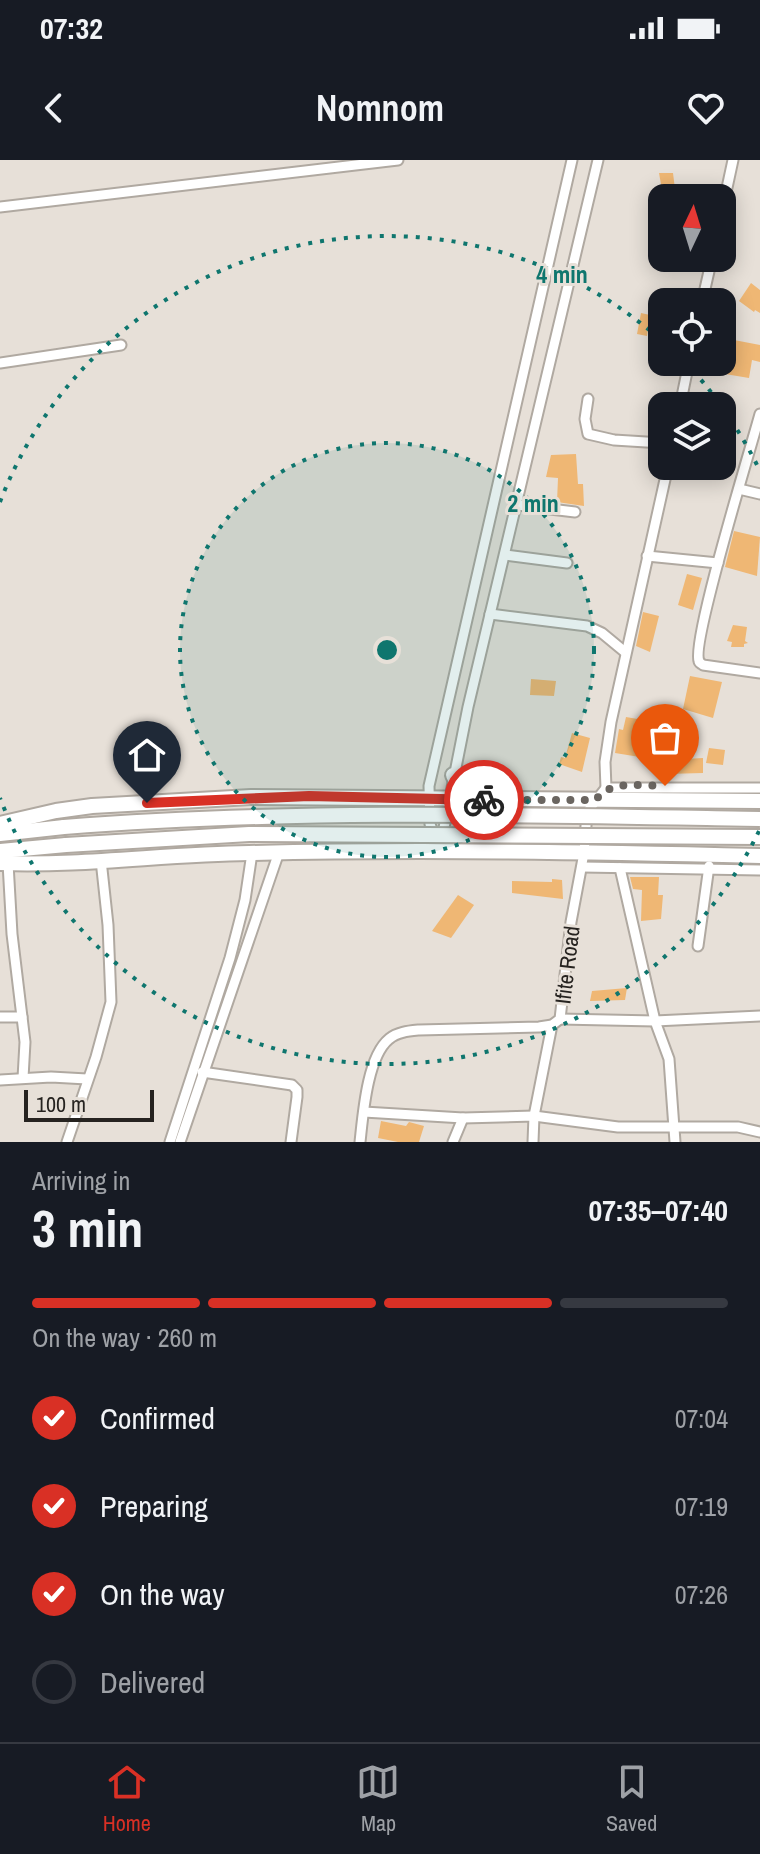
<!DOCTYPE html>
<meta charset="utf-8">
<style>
body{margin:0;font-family:"Archivo Narrow",sans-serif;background:#20242c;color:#f1f3f6;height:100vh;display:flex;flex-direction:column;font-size:30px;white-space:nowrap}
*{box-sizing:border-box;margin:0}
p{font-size:26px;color:#9ea1a6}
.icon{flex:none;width:44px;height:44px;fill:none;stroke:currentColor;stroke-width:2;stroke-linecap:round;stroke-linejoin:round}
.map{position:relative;height:982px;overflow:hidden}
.drawer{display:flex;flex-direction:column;background:#171b24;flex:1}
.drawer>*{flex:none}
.needle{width:52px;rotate:4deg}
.fabs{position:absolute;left:648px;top:24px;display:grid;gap:16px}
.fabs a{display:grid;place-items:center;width:88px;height:88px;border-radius:16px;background:#171b24;box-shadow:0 4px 20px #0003;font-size:40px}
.scale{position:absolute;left:24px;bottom:20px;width:130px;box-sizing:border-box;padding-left:8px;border:4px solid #262320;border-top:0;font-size:22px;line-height:28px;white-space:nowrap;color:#262320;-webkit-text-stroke:6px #e7e0d8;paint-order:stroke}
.pin{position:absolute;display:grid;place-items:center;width:68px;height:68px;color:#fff;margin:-82px -34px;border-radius:50% 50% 50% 0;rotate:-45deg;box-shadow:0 0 8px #0007}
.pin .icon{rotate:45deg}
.courier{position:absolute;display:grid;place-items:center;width:80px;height:80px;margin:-40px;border:6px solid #d93025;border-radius:50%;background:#fff;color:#222;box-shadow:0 2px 10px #0007}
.headline em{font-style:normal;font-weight:800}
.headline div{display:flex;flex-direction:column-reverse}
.headline{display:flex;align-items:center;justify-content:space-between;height:136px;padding:0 32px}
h1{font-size:52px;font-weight:800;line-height:60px}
.bar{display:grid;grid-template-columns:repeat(4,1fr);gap:12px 8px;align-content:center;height:96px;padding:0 32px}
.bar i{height:10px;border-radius:6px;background:#363941}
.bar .on{background:#d93025}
.bar p{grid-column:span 4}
ol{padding:0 32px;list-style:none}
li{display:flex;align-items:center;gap:24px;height:88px}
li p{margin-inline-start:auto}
li .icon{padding:8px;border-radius:50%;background:#d93025;color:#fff;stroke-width:4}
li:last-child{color:#9ea1a6}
li i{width:44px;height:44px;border:4px solid #363941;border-radius:50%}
.status{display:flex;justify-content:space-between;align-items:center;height:56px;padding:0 40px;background:#171b24;direction:ltr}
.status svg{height:22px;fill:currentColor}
header{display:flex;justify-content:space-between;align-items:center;height:104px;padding:0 32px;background:#171b24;font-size:36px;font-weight:800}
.menu{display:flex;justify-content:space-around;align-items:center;height:112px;border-top:2px solid #363941;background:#171b24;font-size:22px;color:#9ea1a6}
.menu a{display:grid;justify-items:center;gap:4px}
.menu .on{color:#d93025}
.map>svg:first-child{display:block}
.building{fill:#efb774}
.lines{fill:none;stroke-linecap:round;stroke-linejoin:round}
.minor-casing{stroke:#b0a9a1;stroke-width:13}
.highway-casing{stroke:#b0a9a1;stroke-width:18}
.minor{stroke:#fff;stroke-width:9}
.highway{stroke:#fff;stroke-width:14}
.highway-bridge-casing{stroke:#b0a9a1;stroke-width:18;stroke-linecap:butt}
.highway-bridge{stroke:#fff;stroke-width:14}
.done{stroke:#6a6560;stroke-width:8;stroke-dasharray:0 14.4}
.route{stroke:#d93025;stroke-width:10}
.ring{fill:none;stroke:#0f766e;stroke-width:4;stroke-dasharray:4 8}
.labels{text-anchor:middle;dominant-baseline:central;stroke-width:6;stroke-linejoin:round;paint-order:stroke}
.street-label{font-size:22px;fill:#262320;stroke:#e7e0d8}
.centre{fill:#0f766e;stroke:#e7e0d8;stroke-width:4}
.ring-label{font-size:24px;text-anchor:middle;font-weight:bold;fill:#0f766e;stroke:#e7e0d8;stroke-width:6;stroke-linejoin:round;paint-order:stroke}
</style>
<div class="status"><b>07:32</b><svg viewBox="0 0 49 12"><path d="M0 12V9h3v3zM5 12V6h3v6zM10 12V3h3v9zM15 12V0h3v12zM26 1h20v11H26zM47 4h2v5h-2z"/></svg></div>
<header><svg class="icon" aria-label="back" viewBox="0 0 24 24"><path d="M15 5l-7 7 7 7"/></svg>Nomnom<svg class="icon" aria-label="heart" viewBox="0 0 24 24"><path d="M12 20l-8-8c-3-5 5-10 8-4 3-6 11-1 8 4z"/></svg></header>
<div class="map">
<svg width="760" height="982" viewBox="0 0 760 982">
<rect width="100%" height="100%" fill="#e7e0d8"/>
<!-- building -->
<g class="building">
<path d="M659,13H673L675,29L662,30Z"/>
<path d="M751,123L760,130V153L755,150L754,152L739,141Z"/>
<path d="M658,129L680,133L678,142H662V149L655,148Z"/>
<path d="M641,153L650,155L647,176L637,174Z"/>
<path d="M734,180L760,185V202L752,200L749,218L725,214Z"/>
<path d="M576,294L578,324H583L584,346L557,342L558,318L546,317L551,295Z"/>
<path d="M734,371L760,377L757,416L725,407Z"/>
<path d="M687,414L702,418L693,450L678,445Z"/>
<path d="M643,452L659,456L650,492L636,486Z"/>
<path d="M733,465L747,467L745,481L748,483L744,484V487H731L732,482L727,481Z"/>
<path d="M690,516L722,522L713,558L683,549Z"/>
<path d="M531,519L556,521L554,536L530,535Z"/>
<path d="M626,557L666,564L665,575L656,574L652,599L615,593L619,569L623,570Z"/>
<path d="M572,573L590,578L582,612L559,604L561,597L565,598Z"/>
<path d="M709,588L725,590L723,605L706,603Z"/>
<path d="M703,598V613L667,614V600Z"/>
<path d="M630,717H659L658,735H663L661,759L641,761L642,730L633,729Z"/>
<path d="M552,719L562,720L563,739L512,733V721L552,722Z"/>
<path d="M458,735L474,745L451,778L432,771Z"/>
<path d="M627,828L625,840L590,841L592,831Z"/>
<path d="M381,961L406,966L409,962L424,966L419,982H398L378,978Z"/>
</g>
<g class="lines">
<defs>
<g id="minor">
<path d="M0,47L398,0"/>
<path d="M722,51L733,0"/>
<path d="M702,142L712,98"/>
<path d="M0,203L121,185"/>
<path d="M588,239L585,259L588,274L614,280L662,283"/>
<path d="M680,246L689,202"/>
<path d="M760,254C751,287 691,483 699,501C699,503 701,503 703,505L760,513"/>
<path d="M739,329L760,334"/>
<path d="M517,345L575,352"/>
<path d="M505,395L567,403"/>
<path d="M647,396L718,403"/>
<path d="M490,454L587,466L602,473L625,492"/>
<path d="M606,628L605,602L611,562L668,306"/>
<path d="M435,678L430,664L429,626L572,0"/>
<path d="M442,678L468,547L598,0"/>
<path d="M8,703L12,774L25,882L23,918"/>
<path d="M582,707L760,710"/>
<path d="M620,708L655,861L669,899L675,982"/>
<path d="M698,786L709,706"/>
<path d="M0,857H22"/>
<path d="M560,859L655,861L760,856"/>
<path d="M202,912L292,925L297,930V937L291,982"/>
<path d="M0,920L51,917L87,919"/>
<path d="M364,952L463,958L534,956L618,967H738L760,972"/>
<path d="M67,982L96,897L111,842L108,765L101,700"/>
<path d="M170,982L230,798L245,740L252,693"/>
<path d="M180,982L279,692"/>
<path d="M360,982C363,955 367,897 389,879C397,872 409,871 419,870L539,867L552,865L560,859L571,762L584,693L587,652L606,628H760"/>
<path d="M453,982L463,958"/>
<path d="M533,982L534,956L552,865"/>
</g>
<g id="highway">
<path d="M453,615L460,629L469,640"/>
<path d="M0,664L56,651L92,646L251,637L760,641"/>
<path d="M0,674L64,667"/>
<path d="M0,691L66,685"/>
<path d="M0,703C83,706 166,694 249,693C419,689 590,692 760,696"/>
</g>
</defs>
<!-- minor casing -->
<use href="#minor" class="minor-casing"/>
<!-- highway casing -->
<use href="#highway" class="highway-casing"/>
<!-- minor -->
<use href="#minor" class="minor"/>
<!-- highway -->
<use href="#highway" class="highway"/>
<defs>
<g id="highway-bridge">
<path d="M64,667C295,649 528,655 760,659"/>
<path d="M66,685L249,674L760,677"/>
</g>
</defs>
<!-- highway-bridge casing -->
<use href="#highway-bridge" class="highway-bridge-casing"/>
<!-- highway-bridge -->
<use href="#highway-bridge" class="highway-bridge"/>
</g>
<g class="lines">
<!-- done -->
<path class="done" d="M484,640H596C610,619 642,626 665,626"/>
<!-- route -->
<path class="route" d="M147,643L309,636L484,640"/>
</g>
<!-- distance rings -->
<circle cx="387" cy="490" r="207" fill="#0f766e" fill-opacity=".12"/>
<g class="ring">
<circle cx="387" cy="490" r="207"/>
<path d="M759 671A414 414 0 0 1 0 638M0 342A414 414 0 0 1 661 180M685 202A414 414 0 0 1 720 244M724 250A414 414 0 0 1 759 309"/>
</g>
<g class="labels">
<!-- street labels -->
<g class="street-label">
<text transform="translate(567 805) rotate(-83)">Ifite Road</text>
</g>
</g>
<circle cx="387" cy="490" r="12" class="centre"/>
<g class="ring-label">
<text x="562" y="123">4 min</text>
<text x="533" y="352">2 min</text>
</g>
</svg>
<div class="fabs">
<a><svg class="needle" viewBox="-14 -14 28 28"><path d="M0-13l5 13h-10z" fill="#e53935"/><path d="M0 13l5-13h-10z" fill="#9ea1a6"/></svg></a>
<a><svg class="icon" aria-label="locate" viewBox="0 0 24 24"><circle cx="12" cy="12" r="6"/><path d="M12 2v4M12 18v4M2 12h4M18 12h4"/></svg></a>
<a><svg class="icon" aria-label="layers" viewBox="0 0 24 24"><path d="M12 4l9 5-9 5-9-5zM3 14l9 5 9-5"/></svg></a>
</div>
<div class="scale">100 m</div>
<div class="pin" style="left:665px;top:626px;background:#ea580c"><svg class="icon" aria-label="bag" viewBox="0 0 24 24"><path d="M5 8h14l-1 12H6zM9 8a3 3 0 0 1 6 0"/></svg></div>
<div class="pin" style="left:147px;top:643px;background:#1f2937"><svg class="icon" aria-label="home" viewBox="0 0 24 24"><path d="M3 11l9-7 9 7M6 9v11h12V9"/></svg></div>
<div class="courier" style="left:484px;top:640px"><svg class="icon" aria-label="bike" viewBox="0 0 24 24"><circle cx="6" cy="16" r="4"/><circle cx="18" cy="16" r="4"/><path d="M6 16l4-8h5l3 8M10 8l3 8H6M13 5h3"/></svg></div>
</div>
<section class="drawer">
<div class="headline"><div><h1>3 min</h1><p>Arriving in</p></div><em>07:35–07:40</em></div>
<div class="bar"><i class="on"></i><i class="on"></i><i class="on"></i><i></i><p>On the way · 260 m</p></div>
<ol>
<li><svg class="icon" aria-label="check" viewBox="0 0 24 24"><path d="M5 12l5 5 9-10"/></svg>Confirmed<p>07:04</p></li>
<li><svg class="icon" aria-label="check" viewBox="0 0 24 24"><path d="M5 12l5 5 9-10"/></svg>Preparing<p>07:19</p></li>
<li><svg class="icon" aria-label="check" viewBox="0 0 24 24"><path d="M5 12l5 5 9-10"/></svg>On the way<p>07:26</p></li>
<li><i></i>Delivered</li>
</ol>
</section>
<nav class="menu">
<a class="on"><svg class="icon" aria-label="home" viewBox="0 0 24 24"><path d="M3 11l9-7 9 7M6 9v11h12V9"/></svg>Home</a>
<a><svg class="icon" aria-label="map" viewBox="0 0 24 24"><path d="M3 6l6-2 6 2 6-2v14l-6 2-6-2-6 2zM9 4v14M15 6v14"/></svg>Map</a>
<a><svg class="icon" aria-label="saved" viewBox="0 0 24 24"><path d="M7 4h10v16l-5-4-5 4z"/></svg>Saved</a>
</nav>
